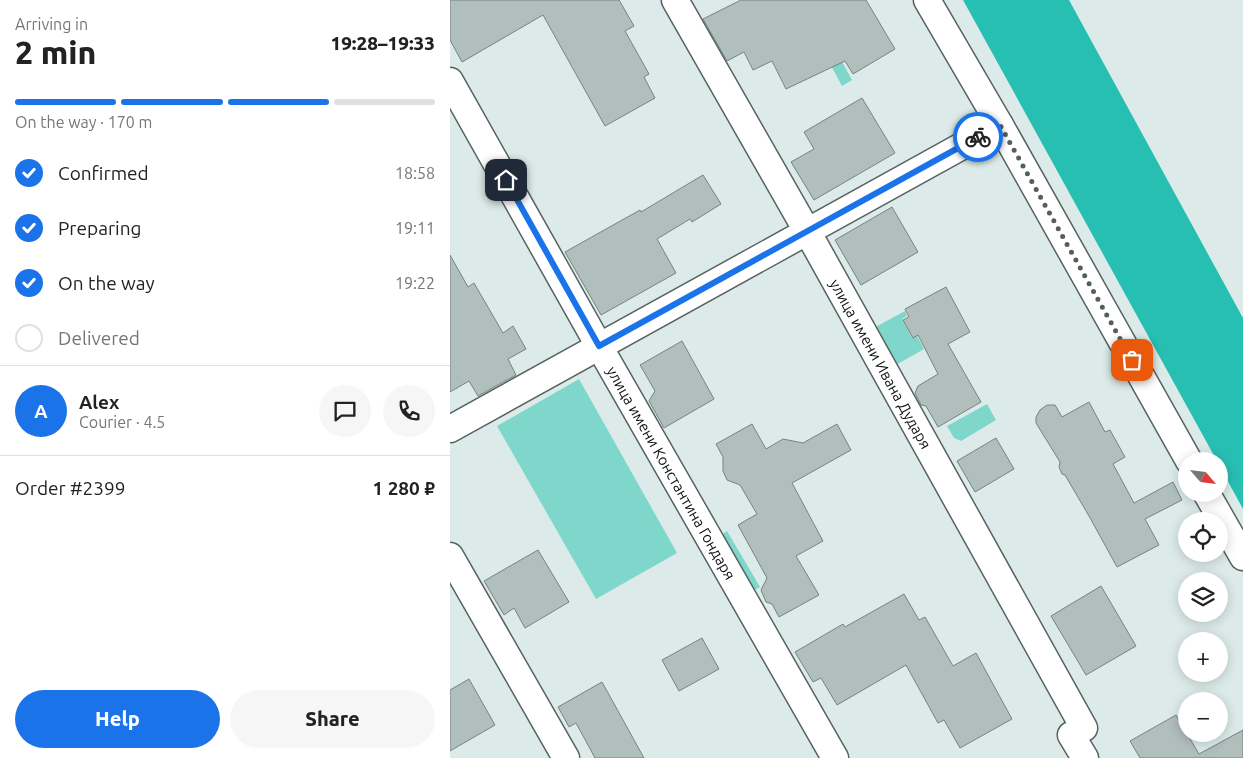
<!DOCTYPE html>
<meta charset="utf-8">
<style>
body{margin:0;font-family:Ubuntu,sans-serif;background:#f6f6f6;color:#222;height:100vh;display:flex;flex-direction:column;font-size:19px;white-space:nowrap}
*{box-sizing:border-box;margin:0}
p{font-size:16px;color:#767676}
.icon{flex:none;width:28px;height:28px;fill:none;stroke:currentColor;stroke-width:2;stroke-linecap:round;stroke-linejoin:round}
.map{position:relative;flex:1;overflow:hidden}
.sheet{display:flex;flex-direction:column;background:#fff;width:450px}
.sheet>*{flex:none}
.needle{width:32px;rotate:118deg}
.buttons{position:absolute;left:728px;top:452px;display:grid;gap:10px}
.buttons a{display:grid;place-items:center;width:50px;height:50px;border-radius:50%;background:#fff;box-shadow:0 2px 12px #0003;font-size:25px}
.pin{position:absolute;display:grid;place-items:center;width:42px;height:42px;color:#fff;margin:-21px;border-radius:10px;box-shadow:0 2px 8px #0006}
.courier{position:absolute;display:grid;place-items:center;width:50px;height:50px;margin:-25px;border:4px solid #1a73e8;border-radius:50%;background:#fff;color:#222;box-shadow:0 1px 6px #0007}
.overview em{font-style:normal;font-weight:800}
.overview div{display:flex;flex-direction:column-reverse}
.overview{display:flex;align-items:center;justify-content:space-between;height:85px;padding:0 15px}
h1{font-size:32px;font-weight:800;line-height:38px}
.bar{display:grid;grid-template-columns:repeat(4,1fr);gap:8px 5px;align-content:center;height:60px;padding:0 15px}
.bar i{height:6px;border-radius:4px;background:#e0e0e0}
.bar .selected{background:#1a73e8}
.bar p{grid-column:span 4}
.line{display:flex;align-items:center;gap:12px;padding:0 15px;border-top:1px solid #e0e0e0}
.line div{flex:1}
.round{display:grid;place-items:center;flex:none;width:52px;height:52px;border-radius:26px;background:#f6f6f6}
ol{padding:0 15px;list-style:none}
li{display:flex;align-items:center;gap:15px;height:55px}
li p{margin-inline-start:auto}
li .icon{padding:5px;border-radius:50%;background:#1a73e8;color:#fff;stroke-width:4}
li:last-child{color:#767676}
li i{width:28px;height:28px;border:2px solid #e0e0e0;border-radius:50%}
.action{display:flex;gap:10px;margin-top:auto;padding:10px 15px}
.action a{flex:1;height:58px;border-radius:30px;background:#1a73e8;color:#fff;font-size:20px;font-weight:800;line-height:58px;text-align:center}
.action a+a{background:#f6f6f6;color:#222}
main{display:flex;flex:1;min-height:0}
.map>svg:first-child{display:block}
.green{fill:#7fd7cc}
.forest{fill:#28bfb3}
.building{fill:#b0bebc;stroke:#758381}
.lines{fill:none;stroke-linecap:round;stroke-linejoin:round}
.minor-casing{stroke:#566361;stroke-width:29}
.minor{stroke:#fff;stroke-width:26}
.done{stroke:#555e5d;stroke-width:5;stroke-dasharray:0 9}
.route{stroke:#1a73e8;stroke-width:6}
.labels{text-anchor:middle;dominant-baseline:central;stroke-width:4.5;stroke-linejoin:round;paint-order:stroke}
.street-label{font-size:15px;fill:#0d1211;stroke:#dcebe9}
</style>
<main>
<section class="sheet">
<div class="overview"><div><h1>2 min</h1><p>Arriving in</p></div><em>19:28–19:33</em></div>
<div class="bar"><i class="selected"></i><i class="selected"></i><i class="selected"></i><i></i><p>On the way · 170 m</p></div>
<ol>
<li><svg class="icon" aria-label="check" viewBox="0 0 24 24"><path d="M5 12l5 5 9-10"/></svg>Confirmed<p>18:58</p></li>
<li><svg class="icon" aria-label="check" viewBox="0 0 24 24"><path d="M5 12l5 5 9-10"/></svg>Preparing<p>19:11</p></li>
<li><svg class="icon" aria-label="check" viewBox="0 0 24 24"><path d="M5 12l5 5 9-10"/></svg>On the way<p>19:22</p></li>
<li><i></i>Delivered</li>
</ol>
<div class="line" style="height:90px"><b class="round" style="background:#1a73e8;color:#fff">A</b><div><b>Alex</b><p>Courier · 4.5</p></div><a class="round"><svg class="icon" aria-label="chat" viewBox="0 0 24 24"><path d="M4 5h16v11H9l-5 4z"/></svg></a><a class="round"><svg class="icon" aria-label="phone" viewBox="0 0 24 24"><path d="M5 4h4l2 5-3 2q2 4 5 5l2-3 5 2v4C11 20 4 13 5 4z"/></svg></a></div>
<div class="line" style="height:65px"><div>Order #2399</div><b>1 280 ₽</b></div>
<div class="action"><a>Help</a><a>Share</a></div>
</section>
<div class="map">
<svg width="793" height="758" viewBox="0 0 793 758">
<rect width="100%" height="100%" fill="#dcebe9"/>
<!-- green -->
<g class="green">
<path d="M360,27L383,45L402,80L392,86Z"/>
<path d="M455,311L457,316L452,319L462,338L467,336L474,349L439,369L418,331Z"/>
<path d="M129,379L227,553L146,599L47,426Z"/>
<path d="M537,404L546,420L511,441L504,438L497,426Z"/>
<path d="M277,531L310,587L301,592L269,537Z"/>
</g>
<!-- forest -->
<path class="forest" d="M513,0H619L793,318V509L769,465V461H767Z"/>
<!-- building -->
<g class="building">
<path d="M0,0H169L184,26L175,31L199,74L194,77L205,98L155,126L93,15L12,62L0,40Z"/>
<path d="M291,0H416L445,49L403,74L395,61L336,89L322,61L303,70L294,52L277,61L253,19Z"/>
<path d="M412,98L445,153L364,200L341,162L364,149L354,132Z"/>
<path d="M253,175L271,204L242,222L240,219L207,239L226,273L151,315L115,252L190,210L191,212Z"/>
<path d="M442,207L468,252L411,285L385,240Z"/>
<path d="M0,255L18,287L24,283L53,333L63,326L76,349L58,359L66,375L28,396L19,381L0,392Z"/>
<path d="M496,287L520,332L498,344L531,402L488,427L476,406L471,405L465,393L468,386L488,374L468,335L463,338L453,320L459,317L455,309Z"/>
<path d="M232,341L264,399L214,428L199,401L205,391L190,365Z"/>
<path d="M639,402L655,432L660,430L675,457L663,464L684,503L723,482L732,500L695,519L709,545L667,567L639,516L615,475L612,474L609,467L610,462L586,423V417L590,410L597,405H605L612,417Z"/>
<path d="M302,424L316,449L333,439L353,443L387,424L401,450L342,483L373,541L346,556L369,595L329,617L322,604L316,602L311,590L317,578L288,525L307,514L290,485L277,480L273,471V457L266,444Z"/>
<path d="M546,438L564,469L525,492L507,461Z"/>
<path d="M88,550L119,602L75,628L64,608L54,615L34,581Z"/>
<path d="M651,586L686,646L636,675L601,616Z"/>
<path d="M454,594L469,620L475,617L503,666L526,653L562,719L510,748L494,720L488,723L456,665L387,705L371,678L363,682L345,652L393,624L395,627Z"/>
<path d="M252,638L269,669L229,691L212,660Z"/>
<path d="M19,679L45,725L0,751V690Z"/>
<path d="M152,682L194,758H145L126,723L119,727L108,707Z"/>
<path d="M726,715L749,754L793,730V758H690L680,741Z"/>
</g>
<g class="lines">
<defs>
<g id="minor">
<path id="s1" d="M225,0L357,231L634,728"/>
<path d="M477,0L550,125L739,461"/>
<path id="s2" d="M0,81L149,346L385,758"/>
<path d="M0,429L550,125"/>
<path d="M757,494L793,557"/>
<path d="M0,556L116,758"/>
<path d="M621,735L635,758"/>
</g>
</defs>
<!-- minor casing -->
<use href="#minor" class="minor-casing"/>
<!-- minor -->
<use href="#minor" class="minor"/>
</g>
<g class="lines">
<!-- done -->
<path class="done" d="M528,137L550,125L682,360"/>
<!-- route -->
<path class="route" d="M56,180L149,346L528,137"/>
</g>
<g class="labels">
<!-- street labels -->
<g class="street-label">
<text stroke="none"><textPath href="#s1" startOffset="418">улица имени Ивана Дударя</textPath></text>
<text stroke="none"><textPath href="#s2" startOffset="450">улица имени Константина Гондаря</textPath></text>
</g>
</g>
</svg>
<div class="buttons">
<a><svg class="needle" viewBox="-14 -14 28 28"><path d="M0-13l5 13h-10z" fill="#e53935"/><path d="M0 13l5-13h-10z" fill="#767676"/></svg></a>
<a><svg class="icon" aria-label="locate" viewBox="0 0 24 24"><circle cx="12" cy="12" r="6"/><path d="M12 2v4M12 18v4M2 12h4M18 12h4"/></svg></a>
<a><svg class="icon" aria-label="layers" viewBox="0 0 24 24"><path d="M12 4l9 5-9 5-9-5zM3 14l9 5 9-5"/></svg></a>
<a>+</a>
<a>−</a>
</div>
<div class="pin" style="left:682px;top:360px;background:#ea580c"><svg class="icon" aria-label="bag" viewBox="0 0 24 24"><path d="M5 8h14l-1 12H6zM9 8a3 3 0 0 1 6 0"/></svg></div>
<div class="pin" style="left:56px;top:180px;background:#1f2937"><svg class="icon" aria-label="home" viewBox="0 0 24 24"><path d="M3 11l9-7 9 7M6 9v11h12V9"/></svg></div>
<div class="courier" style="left:528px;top:137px"><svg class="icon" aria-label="bike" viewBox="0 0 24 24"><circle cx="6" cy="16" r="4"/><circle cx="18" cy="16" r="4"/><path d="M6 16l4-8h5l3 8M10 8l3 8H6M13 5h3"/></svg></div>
</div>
</main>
